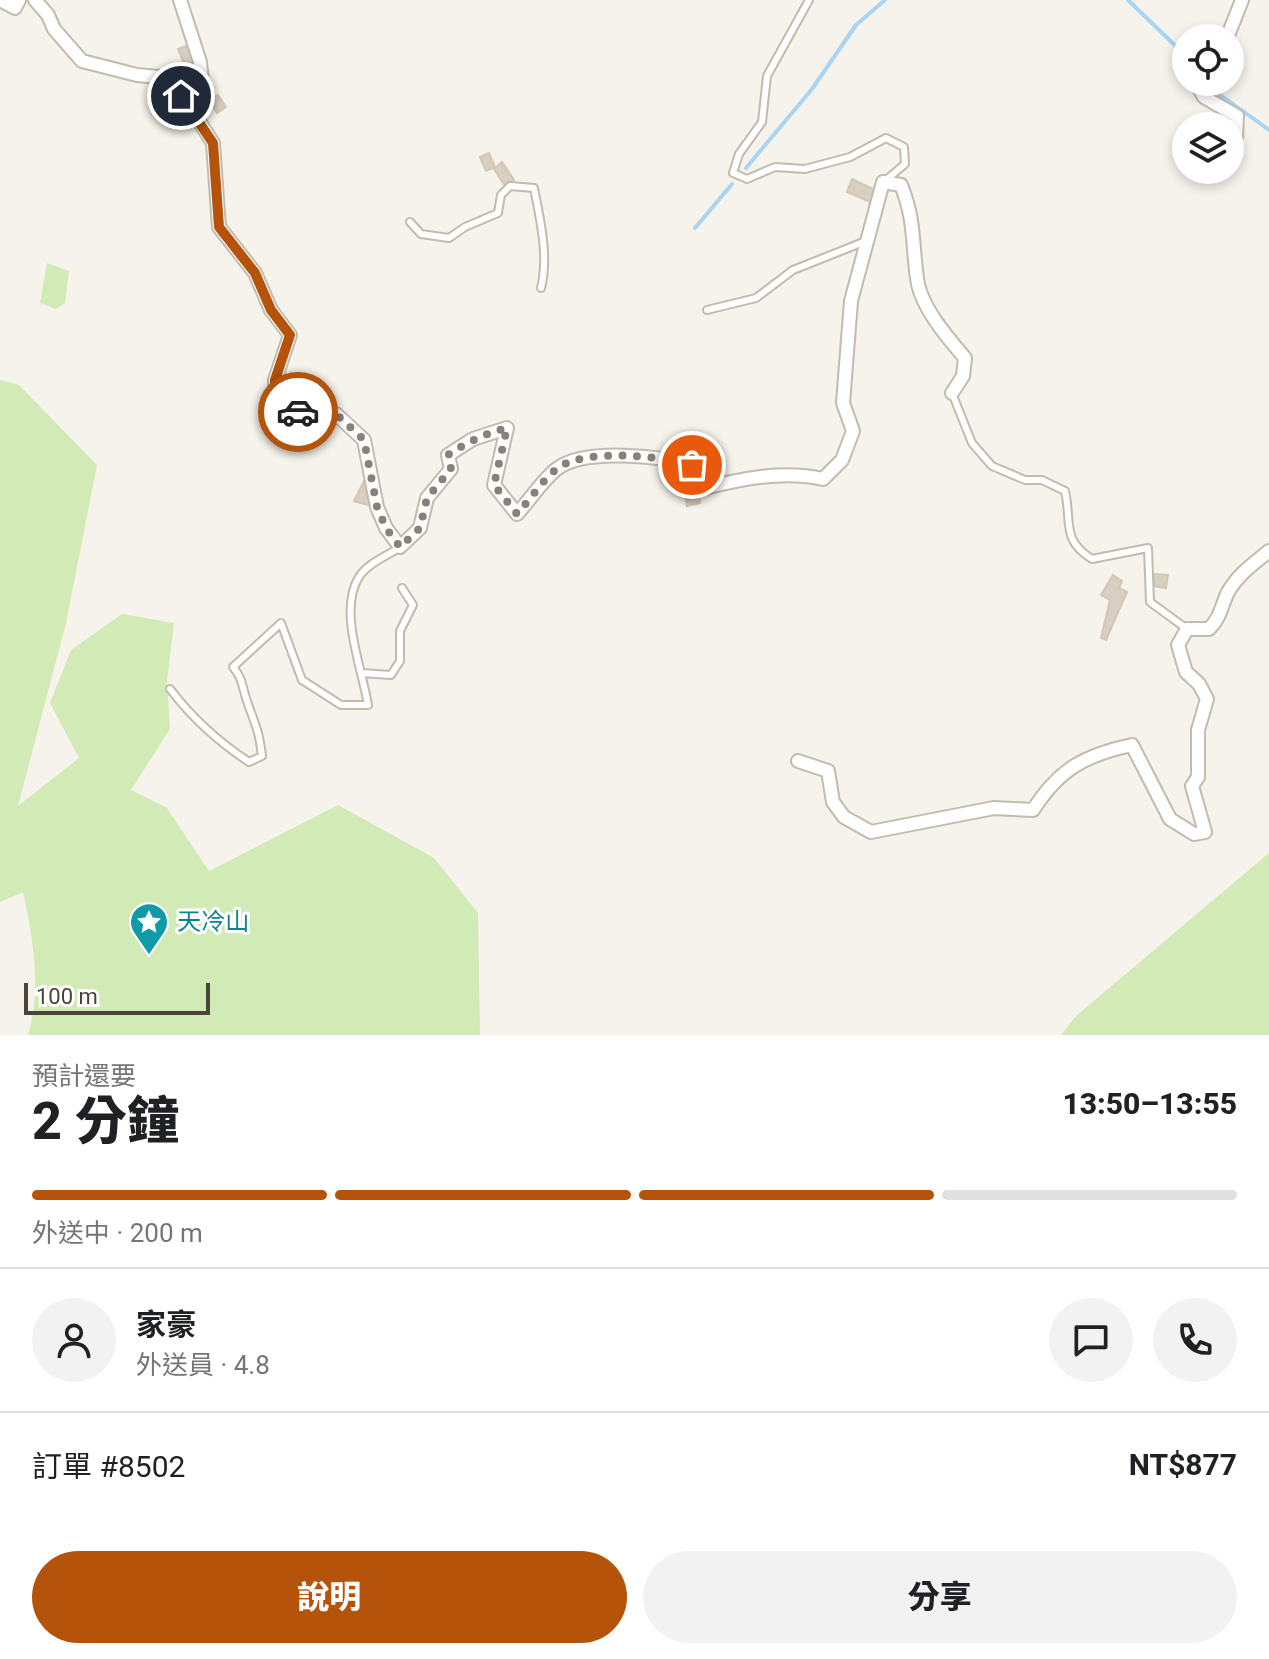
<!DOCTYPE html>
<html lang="zh-TW">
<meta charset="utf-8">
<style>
body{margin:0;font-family:Roboto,"Noto Sans TC",sans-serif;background:#f2f2f2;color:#202124;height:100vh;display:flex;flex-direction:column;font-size:30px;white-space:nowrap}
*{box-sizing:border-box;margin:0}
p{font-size:26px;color:#757577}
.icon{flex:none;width:44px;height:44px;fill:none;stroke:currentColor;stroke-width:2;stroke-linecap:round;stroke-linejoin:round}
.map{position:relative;height:1035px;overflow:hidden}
.drawer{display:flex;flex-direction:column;background:#fff;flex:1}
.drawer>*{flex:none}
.tools{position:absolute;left:1172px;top:24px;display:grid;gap:16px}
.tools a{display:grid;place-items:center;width:72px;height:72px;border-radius:50%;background:#fff;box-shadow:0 4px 12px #0003;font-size:40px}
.scale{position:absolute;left:24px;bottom:20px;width:186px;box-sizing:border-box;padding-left:8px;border:4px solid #4b4439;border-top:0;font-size:22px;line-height:28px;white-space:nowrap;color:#4b4439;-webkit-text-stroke:6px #fff;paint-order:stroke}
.pin{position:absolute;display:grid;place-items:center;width:68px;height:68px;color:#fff;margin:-34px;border:4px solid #fff;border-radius:50%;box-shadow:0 2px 8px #0007}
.courier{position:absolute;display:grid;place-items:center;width:80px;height:80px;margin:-40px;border:6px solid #b45309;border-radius:50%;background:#fff;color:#222;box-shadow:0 2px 10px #0007}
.overview em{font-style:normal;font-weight:800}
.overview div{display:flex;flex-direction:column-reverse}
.overview{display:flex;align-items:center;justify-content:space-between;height:136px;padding:0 32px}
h1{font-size:52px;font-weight:800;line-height:60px}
.bar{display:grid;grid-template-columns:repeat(4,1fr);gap:12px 8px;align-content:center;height:96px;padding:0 32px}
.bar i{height:10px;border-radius:6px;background:#e0e0e0}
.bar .selected{background:#b45309}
.bar p{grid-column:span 4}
.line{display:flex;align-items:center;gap:20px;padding:0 32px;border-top:2px solid #e0e0e0}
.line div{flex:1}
.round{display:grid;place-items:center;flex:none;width:84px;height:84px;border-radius:42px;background:#f2f2f2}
.primary-button{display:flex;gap:16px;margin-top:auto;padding:16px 32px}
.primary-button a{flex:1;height:92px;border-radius:48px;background:#b45309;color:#fff;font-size:32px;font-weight:800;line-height:92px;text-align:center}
.primary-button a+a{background:#f2f2f2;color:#202124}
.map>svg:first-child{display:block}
.green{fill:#d2eab5}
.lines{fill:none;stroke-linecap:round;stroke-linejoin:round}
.stream{stroke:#a9d4f2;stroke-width:4}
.building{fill:#d8cfc1;stroke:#d3c7b4;stroke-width:2}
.lane-casing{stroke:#c2bbae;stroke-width:10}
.street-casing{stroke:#c2bbae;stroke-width:16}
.lane{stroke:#fff;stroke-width:6}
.street{stroke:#fff;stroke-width:12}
.done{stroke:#878178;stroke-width:8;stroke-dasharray:0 14.4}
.route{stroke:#b45309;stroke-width:10}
.labels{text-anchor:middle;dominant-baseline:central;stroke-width:6;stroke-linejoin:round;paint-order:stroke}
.culture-label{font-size:24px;fill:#0d838f;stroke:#fff;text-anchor:start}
</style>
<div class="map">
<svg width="1269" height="1035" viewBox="0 0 1269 1035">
<rect width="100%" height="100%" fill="#f6f3ec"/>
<!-- green -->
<g class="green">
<path d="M47,263L69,271L65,303L56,309L40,303Z"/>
<path d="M0,380L19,385L97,465L66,623L18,806L79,758L50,703L71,650L122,614L174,623L167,681L170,729L131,790L167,808L209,871L338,805L434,858L478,913L480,1035H28C42,989 33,939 23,892L0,902Z"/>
<path d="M1269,853V1035H1061L1076,1016Z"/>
</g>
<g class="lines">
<!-- stream -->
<g class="stream">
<path d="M1128,0L1186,56"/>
<path d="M1208,82L1219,94L1269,130"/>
<path d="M746,168L812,89L856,25L885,0"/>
<path d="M695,228L732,184"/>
</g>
</g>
<!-- building -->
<g class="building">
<path d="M190,44L197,61L185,66L178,49Z"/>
<path d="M218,95L226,107L217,113L209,101Z"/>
<path d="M489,153L495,167L486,171L480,157Z"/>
<path d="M502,162L514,180L505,186L494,169Z"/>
<path d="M852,179L875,190L870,202L847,192Z"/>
<path d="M366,477L372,506L354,501Z"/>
<path d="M697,485L700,503L687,506L684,487Z"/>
<path d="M1154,574L1168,575L1166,588L1153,586Z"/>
<path d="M1113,575L1122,581L1119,588L1127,592L1106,640L1101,638L1110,600L1101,595Z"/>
</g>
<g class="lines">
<defs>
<g id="lane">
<path d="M809,0L767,76L762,122L739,154L733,173L747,179L775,167L805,169L850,157L886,138L904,147L905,164L886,180"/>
<path d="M410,222L421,234L449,238L465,227L498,213L501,195L510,186L534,188C540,219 549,256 541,288"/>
<path d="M707,310L756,298L793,270L866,241"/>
<path d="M952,393L972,443L992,466L1025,480H1042L1065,491C1072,522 1061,540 1092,559L1148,548L1150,602L1187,629"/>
<path d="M361,673L391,675L400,661V631L413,605L402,588"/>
<path d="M170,689C193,719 217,741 249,762L262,756C259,731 256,727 248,704C242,689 244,680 233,667L281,623L302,680L341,705H368C362,668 338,610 359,577C367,564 386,556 399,548"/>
</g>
<g id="street">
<path d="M0,0L15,8L19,0"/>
<path d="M35,0L48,15L54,29L82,61L137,75L202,81L200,62L180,0"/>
<path d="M1227,38L1242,0"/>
<path d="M171,78L213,143L219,227L255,273L271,310L290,335L275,380L276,403L305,415L336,414L364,440L377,507L386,528L400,547L420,528L427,498L451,469L448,455L473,439L507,428L494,485L517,514C530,500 543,479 558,468C586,448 660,456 692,465L701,489C740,479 783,470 823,479L842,460L853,431L843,403L851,301L883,182L901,185C915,219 912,243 917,278C920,306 947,337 965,358L963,376L952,393"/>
<path d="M1195,82L1204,97L1237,116L1236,137L1230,152"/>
<path d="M798,761L828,771L833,802L844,817L871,832L994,808L1033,810C1059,769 1085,755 1132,745L1170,819L1194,834L1205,832L1192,786L1198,777V730L1207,699L1199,684L1186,672L1178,645L1187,629H1209C1220,618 1221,608 1227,594C1237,575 1253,564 1269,551"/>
</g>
</defs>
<!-- lane casing -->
<use href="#lane" class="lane-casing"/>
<!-- street casing -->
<use href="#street" class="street-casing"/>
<!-- lane -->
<use href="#lane" class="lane"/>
<!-- street -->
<use href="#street" class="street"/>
</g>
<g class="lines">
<!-- done -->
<path class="done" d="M298,412L336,414L364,440L377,507L386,528L400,547L420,528L427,498L451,469L448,455C467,442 484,434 507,428L494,485L517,514C530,500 543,479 558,468C586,448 660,456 692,465"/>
<!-- route -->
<path class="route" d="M181,96L213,143L219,227L255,273L271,310L290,335L275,380L276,403L298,412"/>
</g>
<!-- icons -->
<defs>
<symbol id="sight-pin" viewBox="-11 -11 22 30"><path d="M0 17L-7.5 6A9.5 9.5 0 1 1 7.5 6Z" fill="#0f9aa8" stroke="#fff"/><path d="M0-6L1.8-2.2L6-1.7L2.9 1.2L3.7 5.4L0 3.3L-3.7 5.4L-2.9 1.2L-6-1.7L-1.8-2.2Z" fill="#fff"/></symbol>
</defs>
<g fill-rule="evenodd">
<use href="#sight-pin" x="127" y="900" width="44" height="60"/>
</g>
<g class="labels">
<!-- culture labels -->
<g class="culture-label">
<text x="177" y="922">天冷山</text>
</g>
</g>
</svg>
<div class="tools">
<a><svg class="icon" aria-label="locate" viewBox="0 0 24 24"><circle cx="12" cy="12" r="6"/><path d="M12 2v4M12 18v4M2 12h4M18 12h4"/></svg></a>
<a><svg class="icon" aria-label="layers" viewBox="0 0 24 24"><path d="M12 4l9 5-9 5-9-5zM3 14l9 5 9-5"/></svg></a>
</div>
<div class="scale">100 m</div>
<div class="pin" style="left:692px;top:465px;background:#ea580c"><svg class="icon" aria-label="bag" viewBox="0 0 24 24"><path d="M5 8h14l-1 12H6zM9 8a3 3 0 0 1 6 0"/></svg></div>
<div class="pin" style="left:181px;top:96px;background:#1f2937"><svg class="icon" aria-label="home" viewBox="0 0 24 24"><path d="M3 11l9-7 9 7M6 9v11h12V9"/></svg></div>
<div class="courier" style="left:298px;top:412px"><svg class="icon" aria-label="car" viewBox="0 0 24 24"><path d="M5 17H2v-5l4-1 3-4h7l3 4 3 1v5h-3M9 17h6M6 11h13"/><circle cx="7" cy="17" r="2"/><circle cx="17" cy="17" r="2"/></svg></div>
</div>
<section class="drawer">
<div class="overview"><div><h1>2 分鐘</h1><p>預計還要</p></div><em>13:50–13:55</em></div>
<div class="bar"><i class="selected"></i><i class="selected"></i><i class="selected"></i><i></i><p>外送中 · 200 m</p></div>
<div class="line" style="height:144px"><a class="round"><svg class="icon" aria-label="person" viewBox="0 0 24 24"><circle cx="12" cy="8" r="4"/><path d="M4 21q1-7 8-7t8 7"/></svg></a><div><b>家豪</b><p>外送員 · 4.8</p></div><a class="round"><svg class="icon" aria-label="chat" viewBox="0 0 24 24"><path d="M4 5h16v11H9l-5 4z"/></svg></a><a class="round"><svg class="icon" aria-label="phone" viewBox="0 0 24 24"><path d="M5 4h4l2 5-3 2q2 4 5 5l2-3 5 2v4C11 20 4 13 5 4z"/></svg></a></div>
<div class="line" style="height:104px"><div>訂單 #8502</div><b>NT$877</b></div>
<div class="primary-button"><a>說明</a><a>分享</a></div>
</section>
